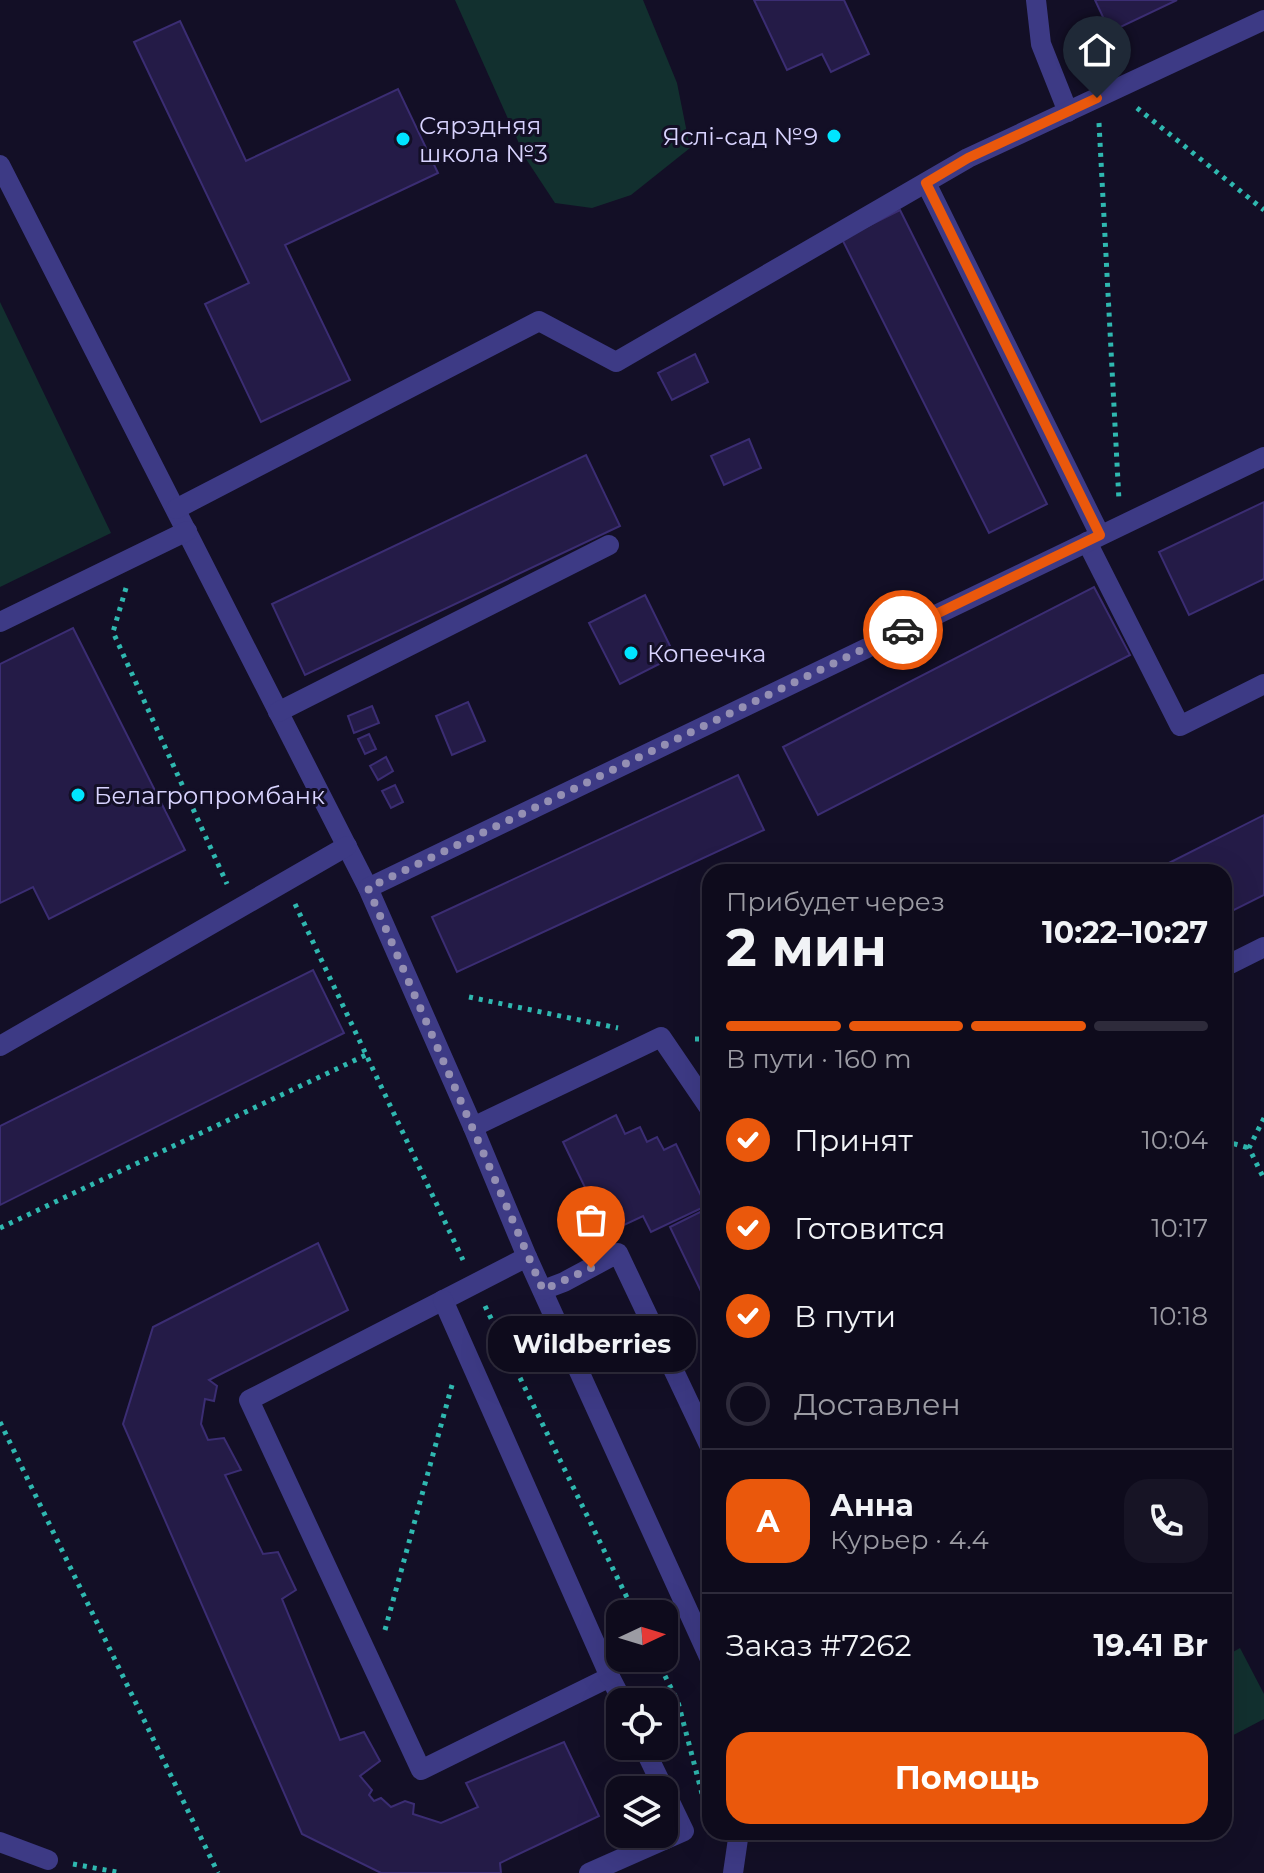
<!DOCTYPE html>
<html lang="ru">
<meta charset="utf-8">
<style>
body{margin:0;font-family:Montserrat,sans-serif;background:#171425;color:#f1f3f6;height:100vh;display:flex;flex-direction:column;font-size:30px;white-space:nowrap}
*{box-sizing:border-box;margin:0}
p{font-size:26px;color:#9b9ba3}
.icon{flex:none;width:44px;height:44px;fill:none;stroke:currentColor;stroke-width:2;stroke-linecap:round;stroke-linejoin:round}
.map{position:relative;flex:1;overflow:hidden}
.details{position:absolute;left:702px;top:864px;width:530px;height:976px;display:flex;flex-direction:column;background:#0e0b1c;border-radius:24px;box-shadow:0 8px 32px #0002,0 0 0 2px #2e2b3b}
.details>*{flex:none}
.needle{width:52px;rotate:86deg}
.tools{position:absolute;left:606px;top:1600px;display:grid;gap:16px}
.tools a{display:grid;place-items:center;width:72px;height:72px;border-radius:16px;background:#0e0b1c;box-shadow:0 8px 32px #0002,0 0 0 2px #2e2b3b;font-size:40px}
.pin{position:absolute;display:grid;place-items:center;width:68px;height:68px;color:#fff;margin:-82px -34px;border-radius:50% 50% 50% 0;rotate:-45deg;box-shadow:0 0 8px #0007}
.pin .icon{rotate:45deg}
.courier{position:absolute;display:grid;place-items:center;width:80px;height:80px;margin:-40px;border:6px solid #ea580c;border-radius:50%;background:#fff;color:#222;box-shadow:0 2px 10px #0007}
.bubble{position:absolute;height:56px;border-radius:24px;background:#0e0b1c;box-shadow:0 8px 32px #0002,0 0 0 2px #2e2b3b;font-size:26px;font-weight:700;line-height:56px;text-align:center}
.head em{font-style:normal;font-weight:700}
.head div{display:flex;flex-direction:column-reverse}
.head{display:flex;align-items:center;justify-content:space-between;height:136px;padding:0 24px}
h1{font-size:52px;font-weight:700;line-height:60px}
.bar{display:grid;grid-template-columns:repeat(4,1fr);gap:12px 8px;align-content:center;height:96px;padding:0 24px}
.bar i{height:10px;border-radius:6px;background:#2e2b3b}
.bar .active{background:#ea580c}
.bar p{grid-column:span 4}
.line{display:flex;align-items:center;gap:20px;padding:0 24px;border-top:2px solid #2e2b3b}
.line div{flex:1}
.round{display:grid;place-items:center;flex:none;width:84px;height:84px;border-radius:24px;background:#171425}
ol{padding:0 24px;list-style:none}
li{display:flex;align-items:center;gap:24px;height:88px}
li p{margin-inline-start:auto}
li .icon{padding:8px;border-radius:50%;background:#ea580c;color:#fff;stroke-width:4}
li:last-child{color:#9b9ba3}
li i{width:44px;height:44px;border:4px solid #2e2b3b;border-radius:50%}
.button{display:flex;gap:16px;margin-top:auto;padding:16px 24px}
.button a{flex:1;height:92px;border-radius:24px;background:#ea580c;color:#fff;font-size:32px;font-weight:700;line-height:92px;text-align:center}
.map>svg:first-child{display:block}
.green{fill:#12302f}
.building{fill:#241b47;stroke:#3b2d73;stroke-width:2}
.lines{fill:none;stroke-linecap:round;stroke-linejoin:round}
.path{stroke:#2fb8b0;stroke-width:5;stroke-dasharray:4 6;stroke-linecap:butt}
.minor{stroke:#3d3a85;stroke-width:20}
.done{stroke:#948fb3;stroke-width:8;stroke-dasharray:0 14.4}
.route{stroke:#ea580c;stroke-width:10}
.poi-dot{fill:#00e5ff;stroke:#130f26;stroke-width:3}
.labels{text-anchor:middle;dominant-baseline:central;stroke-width:6;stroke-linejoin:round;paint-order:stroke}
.poi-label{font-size:24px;fill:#d9d4ff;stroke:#130f26;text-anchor:start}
</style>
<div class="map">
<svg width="1264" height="1873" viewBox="0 0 1264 1873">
<rect width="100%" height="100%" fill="#130f26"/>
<!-- green -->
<g class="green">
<path d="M455,0H643L677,83L690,148L631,195L592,208L555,203L526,159Z"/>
<path d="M0,302L111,533L0,587Z"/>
<path d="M1240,1648L1264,1694V1719L1224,1740V1657Z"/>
</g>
<!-- building -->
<g class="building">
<path d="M754,0H844L869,54L831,72L822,54L787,70Z"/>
<path d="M1095,0H1177L1110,32Z"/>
<path d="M180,21L246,161L398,89L438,173L285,245L350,380L261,422L205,304L249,283L134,42Z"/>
<path d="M900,210L1047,504L989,533L842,239Z"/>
<path d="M695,354L708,382L672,400L658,373Z"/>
<path d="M749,439L761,468L724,485L711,456Z"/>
<path d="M586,455L620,526L305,675L272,604Z"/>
<path d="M1264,502V579L1189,615L1159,552Z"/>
<path d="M1094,587L1130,655L818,815L783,747Z"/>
<path d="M645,595L675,656L620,684L589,623Z"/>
<path d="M73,628L185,850L49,919L33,887L0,903V664Z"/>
<path d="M468,702L485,741L452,755L436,716Z"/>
<path d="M372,706L379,723L354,733L348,716Z"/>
<path d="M369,734L376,749L365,754L358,739Z"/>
<path d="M386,757L393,771L378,780L370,766Z"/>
<path d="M738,775L764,830L457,972L432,917Z"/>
<path d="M395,785L403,802L391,808L382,791Z"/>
<path d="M1264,815V895L1224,915V872H1151Z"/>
<path d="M313,970L344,1033L0,1205V1126Z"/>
<path d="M616,1115L625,1134L640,1127L647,1142L657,1137L664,1150L676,1144L706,1206L651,1232L643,1216L607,1233L563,1142Z"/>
<path d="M710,1207V1310L670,1227Z"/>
<path d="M318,1243L348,1310L209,1380L217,1386L214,1401L205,1399L201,1424L208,1440L224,1438L241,1470L225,1475L263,1554L278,1552L296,1590L282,1599L340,1740L364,1732L380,1761L360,1776L372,1790L369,1795L374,1801L381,1798L391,1807L405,1801L414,1804L413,1814L441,1823L478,1807L466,1783L564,1742L599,1816L500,1863L501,1873H381L302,1834L123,1424L153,1327Z"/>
</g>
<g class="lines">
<!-- path -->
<g class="path">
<path d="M1137,108L1264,210"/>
<path d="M1099,123L1119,501"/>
<path d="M126,588L113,632L227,884"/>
<path d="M295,904L463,1260"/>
<path d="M469,997L618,1028"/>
<path d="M695,1039H710"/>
<path d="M1264,1118L1249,1148L1264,1179"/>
<path d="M1224,1141L1249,1148"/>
<path d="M0,1228L366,1055"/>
<path d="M485,1306L635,1614"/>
<path d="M0,1422L218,1873"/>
<path d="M385,1630L452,1385"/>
<path d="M656,1658L678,1702L706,1809"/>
<path d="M73,1864L122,1873"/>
</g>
<!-- minor -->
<g class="minor">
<path d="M1036,0L1041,44L1068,112"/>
<path d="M0,165L368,888L473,1127L527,1257L710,1659"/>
<path d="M926,183L1100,535"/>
<path d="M176,509L539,321L616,362L968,158L1264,20"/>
<path d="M1087,542L1180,726L1264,684"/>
<path d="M0,622L187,531"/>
<path d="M278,712L609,545"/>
<path d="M368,888L1264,457"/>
<path d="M1224,967L1264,947"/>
<path d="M0,1046L347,846"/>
<path d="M473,1127L661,1037L710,1109"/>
<path d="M527,1257L249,1400L421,1770L610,1677L623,1702"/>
<path d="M543,1290L564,1282L618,1253L710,1447"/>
<path d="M443,1300L610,1677"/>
<path d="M0,1842L48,1860"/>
<path d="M589,1873L684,1831L643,1746"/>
<path d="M733,1873L739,1832"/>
</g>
</g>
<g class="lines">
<!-- done -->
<path class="done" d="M591,1268L543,1290L368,888L903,630"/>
<!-- route -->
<path class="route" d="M903,630L1100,535L926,183L968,158L1097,98"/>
</g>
<!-- markers -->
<g class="poi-dot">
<circle cx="834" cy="136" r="8"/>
<circle cx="403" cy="139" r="8"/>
<circle cx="631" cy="653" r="8"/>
<circle cx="78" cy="795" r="8"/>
</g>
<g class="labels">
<!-- poi labels -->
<g class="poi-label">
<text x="419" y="125">Сярэдняя<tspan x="419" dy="28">школа №3</tspan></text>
<text x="818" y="136" text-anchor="end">Яслі-сад №9</text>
<text x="647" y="653">Копеечка</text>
<text x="94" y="795">Белагропромбанк</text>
</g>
</g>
</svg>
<div class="tools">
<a><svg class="needle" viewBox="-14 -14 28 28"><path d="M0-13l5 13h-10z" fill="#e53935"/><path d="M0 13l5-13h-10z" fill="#9b9ba3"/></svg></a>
<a><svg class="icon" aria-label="locate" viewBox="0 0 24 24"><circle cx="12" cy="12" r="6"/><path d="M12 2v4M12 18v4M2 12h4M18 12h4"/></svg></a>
<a><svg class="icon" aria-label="layers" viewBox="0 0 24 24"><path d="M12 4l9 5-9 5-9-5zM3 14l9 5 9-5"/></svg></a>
</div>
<div class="pin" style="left:591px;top:1268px;background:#ea580c"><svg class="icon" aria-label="bag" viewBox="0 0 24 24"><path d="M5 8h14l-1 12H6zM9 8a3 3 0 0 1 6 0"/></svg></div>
<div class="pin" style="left:1097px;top:98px;background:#1f2937"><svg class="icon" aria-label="home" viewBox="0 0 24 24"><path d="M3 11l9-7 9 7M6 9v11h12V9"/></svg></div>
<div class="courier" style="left:903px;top:630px"><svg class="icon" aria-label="car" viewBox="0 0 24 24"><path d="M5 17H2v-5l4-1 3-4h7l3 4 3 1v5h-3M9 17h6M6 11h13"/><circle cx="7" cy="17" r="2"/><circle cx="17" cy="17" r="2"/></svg></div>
<div class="bubble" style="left:488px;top:1316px;width:208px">Wildberries</div>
<section class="details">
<div class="head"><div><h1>2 мин</h1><p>Прибудет через</p></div><em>10:22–10:27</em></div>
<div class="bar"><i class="active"></i><i class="active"></i><i class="active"></i><i></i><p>В пути · 160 m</p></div>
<ol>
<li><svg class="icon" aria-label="check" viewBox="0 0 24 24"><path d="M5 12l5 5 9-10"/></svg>Принят<p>10:04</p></li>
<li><svg class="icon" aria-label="check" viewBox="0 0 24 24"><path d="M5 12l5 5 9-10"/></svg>Готовится<p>10:17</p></li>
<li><svg class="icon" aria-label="check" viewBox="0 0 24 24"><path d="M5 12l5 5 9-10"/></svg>В пути<p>10:18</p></li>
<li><i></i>Доставлен</li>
</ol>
<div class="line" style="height:144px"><b class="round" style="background:#ea580c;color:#fff">А</b><div><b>Анна</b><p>Курьер · 4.4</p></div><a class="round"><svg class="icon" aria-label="phone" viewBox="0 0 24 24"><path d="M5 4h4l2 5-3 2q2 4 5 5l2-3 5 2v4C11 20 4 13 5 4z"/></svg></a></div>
<div class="line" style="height:104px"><div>Заказ #7262</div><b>19.41 Br</b></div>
<div class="button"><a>Помощь</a></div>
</section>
</div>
